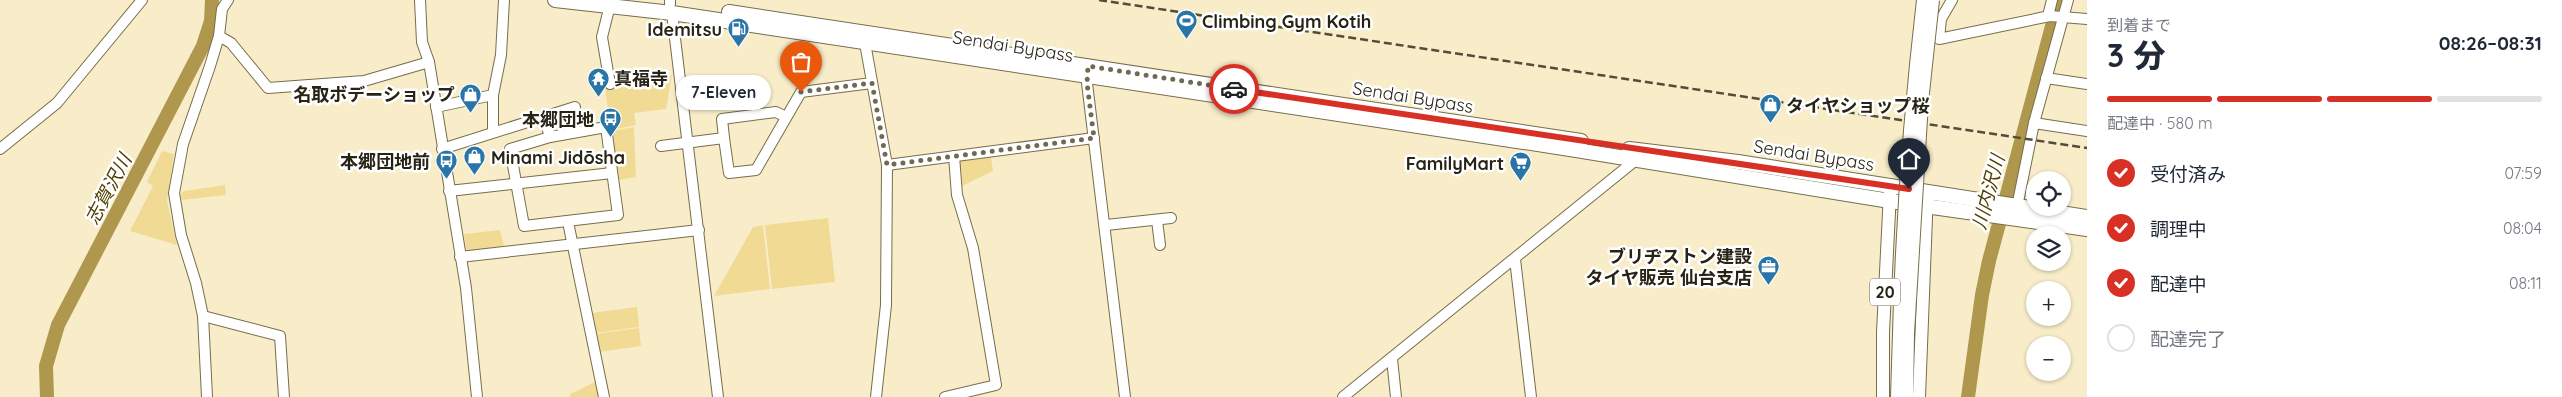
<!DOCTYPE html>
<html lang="ja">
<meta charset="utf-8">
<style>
body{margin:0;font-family:Quicksand,"Noto Sans JP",sans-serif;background:#f6f6f7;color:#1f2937;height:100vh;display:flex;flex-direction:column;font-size:19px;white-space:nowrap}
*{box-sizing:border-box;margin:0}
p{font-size:16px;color:#747a83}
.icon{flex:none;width:28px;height:28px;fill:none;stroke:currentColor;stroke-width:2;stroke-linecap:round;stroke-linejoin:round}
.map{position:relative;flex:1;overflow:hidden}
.panel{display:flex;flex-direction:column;background:#fff;width:475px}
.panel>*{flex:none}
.tools{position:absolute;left:2026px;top:171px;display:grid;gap:10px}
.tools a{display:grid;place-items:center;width:45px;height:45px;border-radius:50%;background:#fff;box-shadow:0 1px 4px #0004;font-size:25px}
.pin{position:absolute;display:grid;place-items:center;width:42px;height:42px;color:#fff;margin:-51px -21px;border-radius:50% 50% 50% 0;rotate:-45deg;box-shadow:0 0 5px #0007}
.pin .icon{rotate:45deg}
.courier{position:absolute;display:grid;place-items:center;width:50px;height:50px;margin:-25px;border:4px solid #d93025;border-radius:50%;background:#fff;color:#222;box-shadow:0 1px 6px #0007}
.bubble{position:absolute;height:35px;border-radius:18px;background:#fff;box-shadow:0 1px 4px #0004;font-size:16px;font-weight:800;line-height:35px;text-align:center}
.headline em{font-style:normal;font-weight:800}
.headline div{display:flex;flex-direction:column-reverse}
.headline{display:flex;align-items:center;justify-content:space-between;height:85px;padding:0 20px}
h1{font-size:32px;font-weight:800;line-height:38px}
.bar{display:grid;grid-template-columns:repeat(4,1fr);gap:8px 5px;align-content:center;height:60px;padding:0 20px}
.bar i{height:6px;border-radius:4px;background:#e0e1e3}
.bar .selected{background:#d93025}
.bar p{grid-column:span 4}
ol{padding:0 20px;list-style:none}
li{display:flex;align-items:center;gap:15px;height:55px}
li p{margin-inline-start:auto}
li .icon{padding:5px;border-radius:50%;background:#d93025;color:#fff;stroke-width:4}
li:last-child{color:#747a83}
li i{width:28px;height:28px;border:2px solid #e0e1e3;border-radius:50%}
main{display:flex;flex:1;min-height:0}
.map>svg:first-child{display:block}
.green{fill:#f1db94}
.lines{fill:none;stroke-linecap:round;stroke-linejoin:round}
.river{stroke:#af984e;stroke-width:14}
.minor-casing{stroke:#776d4c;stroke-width:12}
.major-casing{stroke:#776d4c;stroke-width:14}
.highway-casing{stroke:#776d4c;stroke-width:16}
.minor{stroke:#fff;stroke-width:10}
.major{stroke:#fff;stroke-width:12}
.highway{stroke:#fff;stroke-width:14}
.rail{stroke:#524d3a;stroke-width:2.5;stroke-dasharray:8 4;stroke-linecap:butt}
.major-bridge-casing{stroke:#776d4c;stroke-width:14;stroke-linecap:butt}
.major-bridge{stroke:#fff;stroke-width:12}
.done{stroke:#706a54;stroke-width:5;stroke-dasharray:0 9}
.route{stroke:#d93025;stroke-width:6}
.labels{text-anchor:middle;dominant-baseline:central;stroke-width:5;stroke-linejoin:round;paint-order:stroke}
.shield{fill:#fff;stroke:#68655b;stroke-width:1}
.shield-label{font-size:16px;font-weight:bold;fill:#272315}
.poi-label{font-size:18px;font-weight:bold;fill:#272315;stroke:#fff;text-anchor:end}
.street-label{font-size:18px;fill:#272315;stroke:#fff}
.water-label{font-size:19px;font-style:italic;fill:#504001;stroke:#fff}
</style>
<main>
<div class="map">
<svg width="2087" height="397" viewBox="0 0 2087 397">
<rect width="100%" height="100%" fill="#f8edc8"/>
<!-- green -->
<g class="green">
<path d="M672,75L666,109L634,113L636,125L611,130L605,88Z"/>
<path d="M634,127L636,177L618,180L612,131Z"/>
<path d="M162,151L174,154L167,201L177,245L130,231L153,186L147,182Z"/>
<path d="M991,157L993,171L962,186L957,165L959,161Z"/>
<path d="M225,185L226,195L182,200L181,194L184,191Z"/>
<path d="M828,218L835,282L772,289L765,225Z"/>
<path d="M763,225L770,289L714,296L753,227Z"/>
<path d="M500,230L505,250L467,255L464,234Z"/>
<path d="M637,307L639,327L595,333L591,313Z"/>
<path d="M639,328L641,346L599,352L595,334Z"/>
<path d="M597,381L601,397H570V394Z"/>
</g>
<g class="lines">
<!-- river -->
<g class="river">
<path d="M47,397L46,366L58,325L203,46L211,21L212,0"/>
<path d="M1968,397L1982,295L1989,261L2059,0"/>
</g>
<defs>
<g id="minor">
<path d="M420,0L422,42L429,62L466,288L477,397"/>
<path d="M670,0V4"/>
<path d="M1952,0L1941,19L1939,39L2050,16L2087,19"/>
<path d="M672,13L718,397"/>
<path d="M2048,16L2052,0"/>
<path d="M219,36L231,43L268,88L364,81L429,62"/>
<path d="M865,43L887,165L886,305L876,397"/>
<path d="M1088,69L1087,83L1125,397"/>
<path d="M2046,78L2087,84"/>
<path d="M610,84L602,37L610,5"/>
<path d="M682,91L736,84"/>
<path d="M436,107L493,95"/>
<path d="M544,117L550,137"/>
<path d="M2034,123L2087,131"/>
<path d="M606,127L618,215L524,226L510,149L550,137Z"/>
<path d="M493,132V95L501,55L504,0"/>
<path d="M724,138L722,119L776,112L786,117"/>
<path d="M661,146L724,138L729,173L756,170L801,92L872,83"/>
<path d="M0,149L57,103L142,0"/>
<path d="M442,149L575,107"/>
<path d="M887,165L1094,138"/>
<path d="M449,191L612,173"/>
<path d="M2017,207L2034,123L2068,0"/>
<path d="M1157,220L1160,245"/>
<path d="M568,222L604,397"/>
<path d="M1106,225L1171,218"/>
<path d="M460,257L699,230"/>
<path d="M1515,259L1531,397"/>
<path d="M203,316L280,336L284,397"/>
<path d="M1392,359L1396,397"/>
<path d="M207,397L203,316L196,283L181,235L174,193L183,144L210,66L219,36L222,9L228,0"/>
<path d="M945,397L996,385L973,248L957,195L954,156"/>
<path d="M1343,397L1637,159"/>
</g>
<g id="major">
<path d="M1883,397V332L1890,192"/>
<path d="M1897,397L1899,333"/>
<path d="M1907,397L1908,333"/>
<path d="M1919,397L1927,192"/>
</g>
<g id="highway">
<path d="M555,0L672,13L1570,149L1890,201L2087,229"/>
<path d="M729,12L1581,141"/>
<path d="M1629,149L1738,162L2087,217"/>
</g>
</defs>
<!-- minor casing -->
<use href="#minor" class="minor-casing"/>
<!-- major casing -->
<use href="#major" class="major-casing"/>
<!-- highway casing -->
<use href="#highway" class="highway-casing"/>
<!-- minor -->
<use href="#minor" class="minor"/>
<!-- major -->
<use href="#major" class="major"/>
<!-- highway -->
<use href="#highway" class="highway"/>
<!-- rail -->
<path class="rail" d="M1099,0L2087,148"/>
<defs>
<g id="major-bridge">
<path d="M1899,333C1902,221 1910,111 1923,0"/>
<path d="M1908,333L1922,102L1933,0"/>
</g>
</defs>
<!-- major-bridge casing -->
<use href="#major-bridge" class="major-bridge-casing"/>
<!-- major-bridge -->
<use href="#major-bridge" class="major-bridge"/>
</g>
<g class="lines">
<!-- done -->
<path class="done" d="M801,92L872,83L887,165L1094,138L1087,83L1088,66L1234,89"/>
<!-- route -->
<path class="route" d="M1234,89L1909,189"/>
</g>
<!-- icons -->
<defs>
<symbol id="stadium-pin" viewBox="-11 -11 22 30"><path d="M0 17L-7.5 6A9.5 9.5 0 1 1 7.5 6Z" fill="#2a75a8" stroke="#fff"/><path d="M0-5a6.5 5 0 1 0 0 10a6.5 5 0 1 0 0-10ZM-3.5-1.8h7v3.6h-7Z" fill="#fff"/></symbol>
<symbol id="fuel-pin" viewBox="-11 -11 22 30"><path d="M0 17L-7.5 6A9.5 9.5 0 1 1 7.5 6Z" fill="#2a75a8" stroke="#fff"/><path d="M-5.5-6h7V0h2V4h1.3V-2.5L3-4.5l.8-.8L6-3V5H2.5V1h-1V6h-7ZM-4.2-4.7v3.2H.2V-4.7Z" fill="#fff"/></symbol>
<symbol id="temple-pin" viewBox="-11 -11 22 30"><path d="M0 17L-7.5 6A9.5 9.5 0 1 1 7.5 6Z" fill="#2a75a8" stroke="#fff"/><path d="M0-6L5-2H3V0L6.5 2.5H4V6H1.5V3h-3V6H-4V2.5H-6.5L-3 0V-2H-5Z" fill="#fff"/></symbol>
<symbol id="shop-pin" viewBox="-11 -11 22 30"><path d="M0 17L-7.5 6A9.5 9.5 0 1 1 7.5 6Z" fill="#2a75a8" stroke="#fff"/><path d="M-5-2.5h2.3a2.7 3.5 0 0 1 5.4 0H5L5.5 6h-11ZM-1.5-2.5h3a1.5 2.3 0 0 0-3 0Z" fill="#fff"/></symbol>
<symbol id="bus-pin" viewBox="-11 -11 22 30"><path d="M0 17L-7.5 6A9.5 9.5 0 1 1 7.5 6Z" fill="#2a75a8" stroke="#fff"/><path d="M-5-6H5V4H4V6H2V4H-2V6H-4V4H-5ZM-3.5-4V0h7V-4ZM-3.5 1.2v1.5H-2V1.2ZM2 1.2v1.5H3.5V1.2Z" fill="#fff"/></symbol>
<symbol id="supermarket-pin" viewBox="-11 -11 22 30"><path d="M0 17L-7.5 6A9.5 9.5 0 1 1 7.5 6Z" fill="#2a75a8" stroke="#fff"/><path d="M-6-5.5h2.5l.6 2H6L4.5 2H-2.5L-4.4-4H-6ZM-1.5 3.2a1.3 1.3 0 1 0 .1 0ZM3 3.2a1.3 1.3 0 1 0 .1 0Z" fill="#fff"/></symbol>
<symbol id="office-pin" viewBox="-11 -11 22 30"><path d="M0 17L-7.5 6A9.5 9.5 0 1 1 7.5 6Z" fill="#2a75a8" stroke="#fff"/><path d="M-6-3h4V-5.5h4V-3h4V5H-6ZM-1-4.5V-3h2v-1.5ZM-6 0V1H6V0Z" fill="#fff"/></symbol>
</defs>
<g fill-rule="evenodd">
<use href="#stadium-pin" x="1174" y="8" width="25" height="34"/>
<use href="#fuel-pin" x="726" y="16" width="25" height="34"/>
<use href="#temple-pin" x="586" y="66" width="25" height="34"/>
<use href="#shop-pin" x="458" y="82" width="25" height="34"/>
<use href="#shop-pin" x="1758" y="92" width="25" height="34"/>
<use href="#bus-pin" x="598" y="106" width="25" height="34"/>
<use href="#shop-pin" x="462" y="144" width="25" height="34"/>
<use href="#bus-pin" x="434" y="148" width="25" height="34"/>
<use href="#supermarket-pin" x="1508" y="150" width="25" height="34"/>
<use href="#office-pin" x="1756" y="254" width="25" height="34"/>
</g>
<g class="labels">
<!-- shield labels -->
<rect class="shield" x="1870" y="278.5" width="30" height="27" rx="4"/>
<g class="shield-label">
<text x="1885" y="292">20</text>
</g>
<!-- poi labels -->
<g class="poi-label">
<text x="1202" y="21" text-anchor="start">Climbing Gym Kotih</text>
<text x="722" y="29">Idemitsu</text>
<text x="614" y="78" text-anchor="start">真福寺</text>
<text x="455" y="94">名取ボデーショップ</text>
<text x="1786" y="105" text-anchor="start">タイヤショップ桜</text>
<text x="594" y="119">本郷団地</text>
<text x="491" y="157" text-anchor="start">Minami Jidōsha</text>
<text x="430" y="161">本郷団地前</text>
<text x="1504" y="163">FamilyMart</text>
<text x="1752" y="256">ブリヂストン建設<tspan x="1752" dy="21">タイヤ販売 仙台支店</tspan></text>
</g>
<!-- street labels -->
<g class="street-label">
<text transform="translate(1013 46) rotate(9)">Sendai Bypass</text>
<text transform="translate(1413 97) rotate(9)">Sendai Bypass</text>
<text transform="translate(1814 155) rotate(9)">Sendai Bypass</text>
</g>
<!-- water labels -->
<g class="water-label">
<text transform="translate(108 189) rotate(-62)">志賀沢川</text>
<text transform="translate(1988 192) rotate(-75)">川内沢川</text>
</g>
</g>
</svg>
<div class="tools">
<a><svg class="icon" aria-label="locate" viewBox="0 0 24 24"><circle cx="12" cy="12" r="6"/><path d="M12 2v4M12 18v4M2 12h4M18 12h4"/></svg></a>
<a><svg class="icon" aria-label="layers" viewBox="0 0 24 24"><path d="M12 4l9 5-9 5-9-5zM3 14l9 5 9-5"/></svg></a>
<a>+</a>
<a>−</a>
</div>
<div class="pin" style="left:801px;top:92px;background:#ea580c"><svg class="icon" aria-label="bag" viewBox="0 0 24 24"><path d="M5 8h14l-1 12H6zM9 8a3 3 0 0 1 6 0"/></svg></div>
<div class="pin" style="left:1909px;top:189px;background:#1f2937"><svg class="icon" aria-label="home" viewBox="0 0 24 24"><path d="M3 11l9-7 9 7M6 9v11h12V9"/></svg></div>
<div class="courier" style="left:1234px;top:89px"><svg class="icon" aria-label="car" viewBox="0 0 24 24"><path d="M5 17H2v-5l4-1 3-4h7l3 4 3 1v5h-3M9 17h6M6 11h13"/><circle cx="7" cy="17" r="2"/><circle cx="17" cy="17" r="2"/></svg></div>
<div class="bubble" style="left:676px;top:75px;width:95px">7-Eleven</div>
</div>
<section class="panel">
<div class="headline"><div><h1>3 分</h1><p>到着まで</p></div><em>08:26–08:31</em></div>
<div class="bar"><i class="selected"></i><i class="selected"></i><i class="selected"></i><i></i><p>配達中 · 580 m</p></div>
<ol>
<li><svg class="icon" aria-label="check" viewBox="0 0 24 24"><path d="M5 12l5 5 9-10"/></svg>受付済み<p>07:59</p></li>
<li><svg class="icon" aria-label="check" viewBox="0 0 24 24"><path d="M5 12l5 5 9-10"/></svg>調理中<p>08:04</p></li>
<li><svg class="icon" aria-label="check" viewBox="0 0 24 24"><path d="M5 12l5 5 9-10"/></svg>配達中<p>08:11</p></li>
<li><i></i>配達完了</li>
</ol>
</section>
</main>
